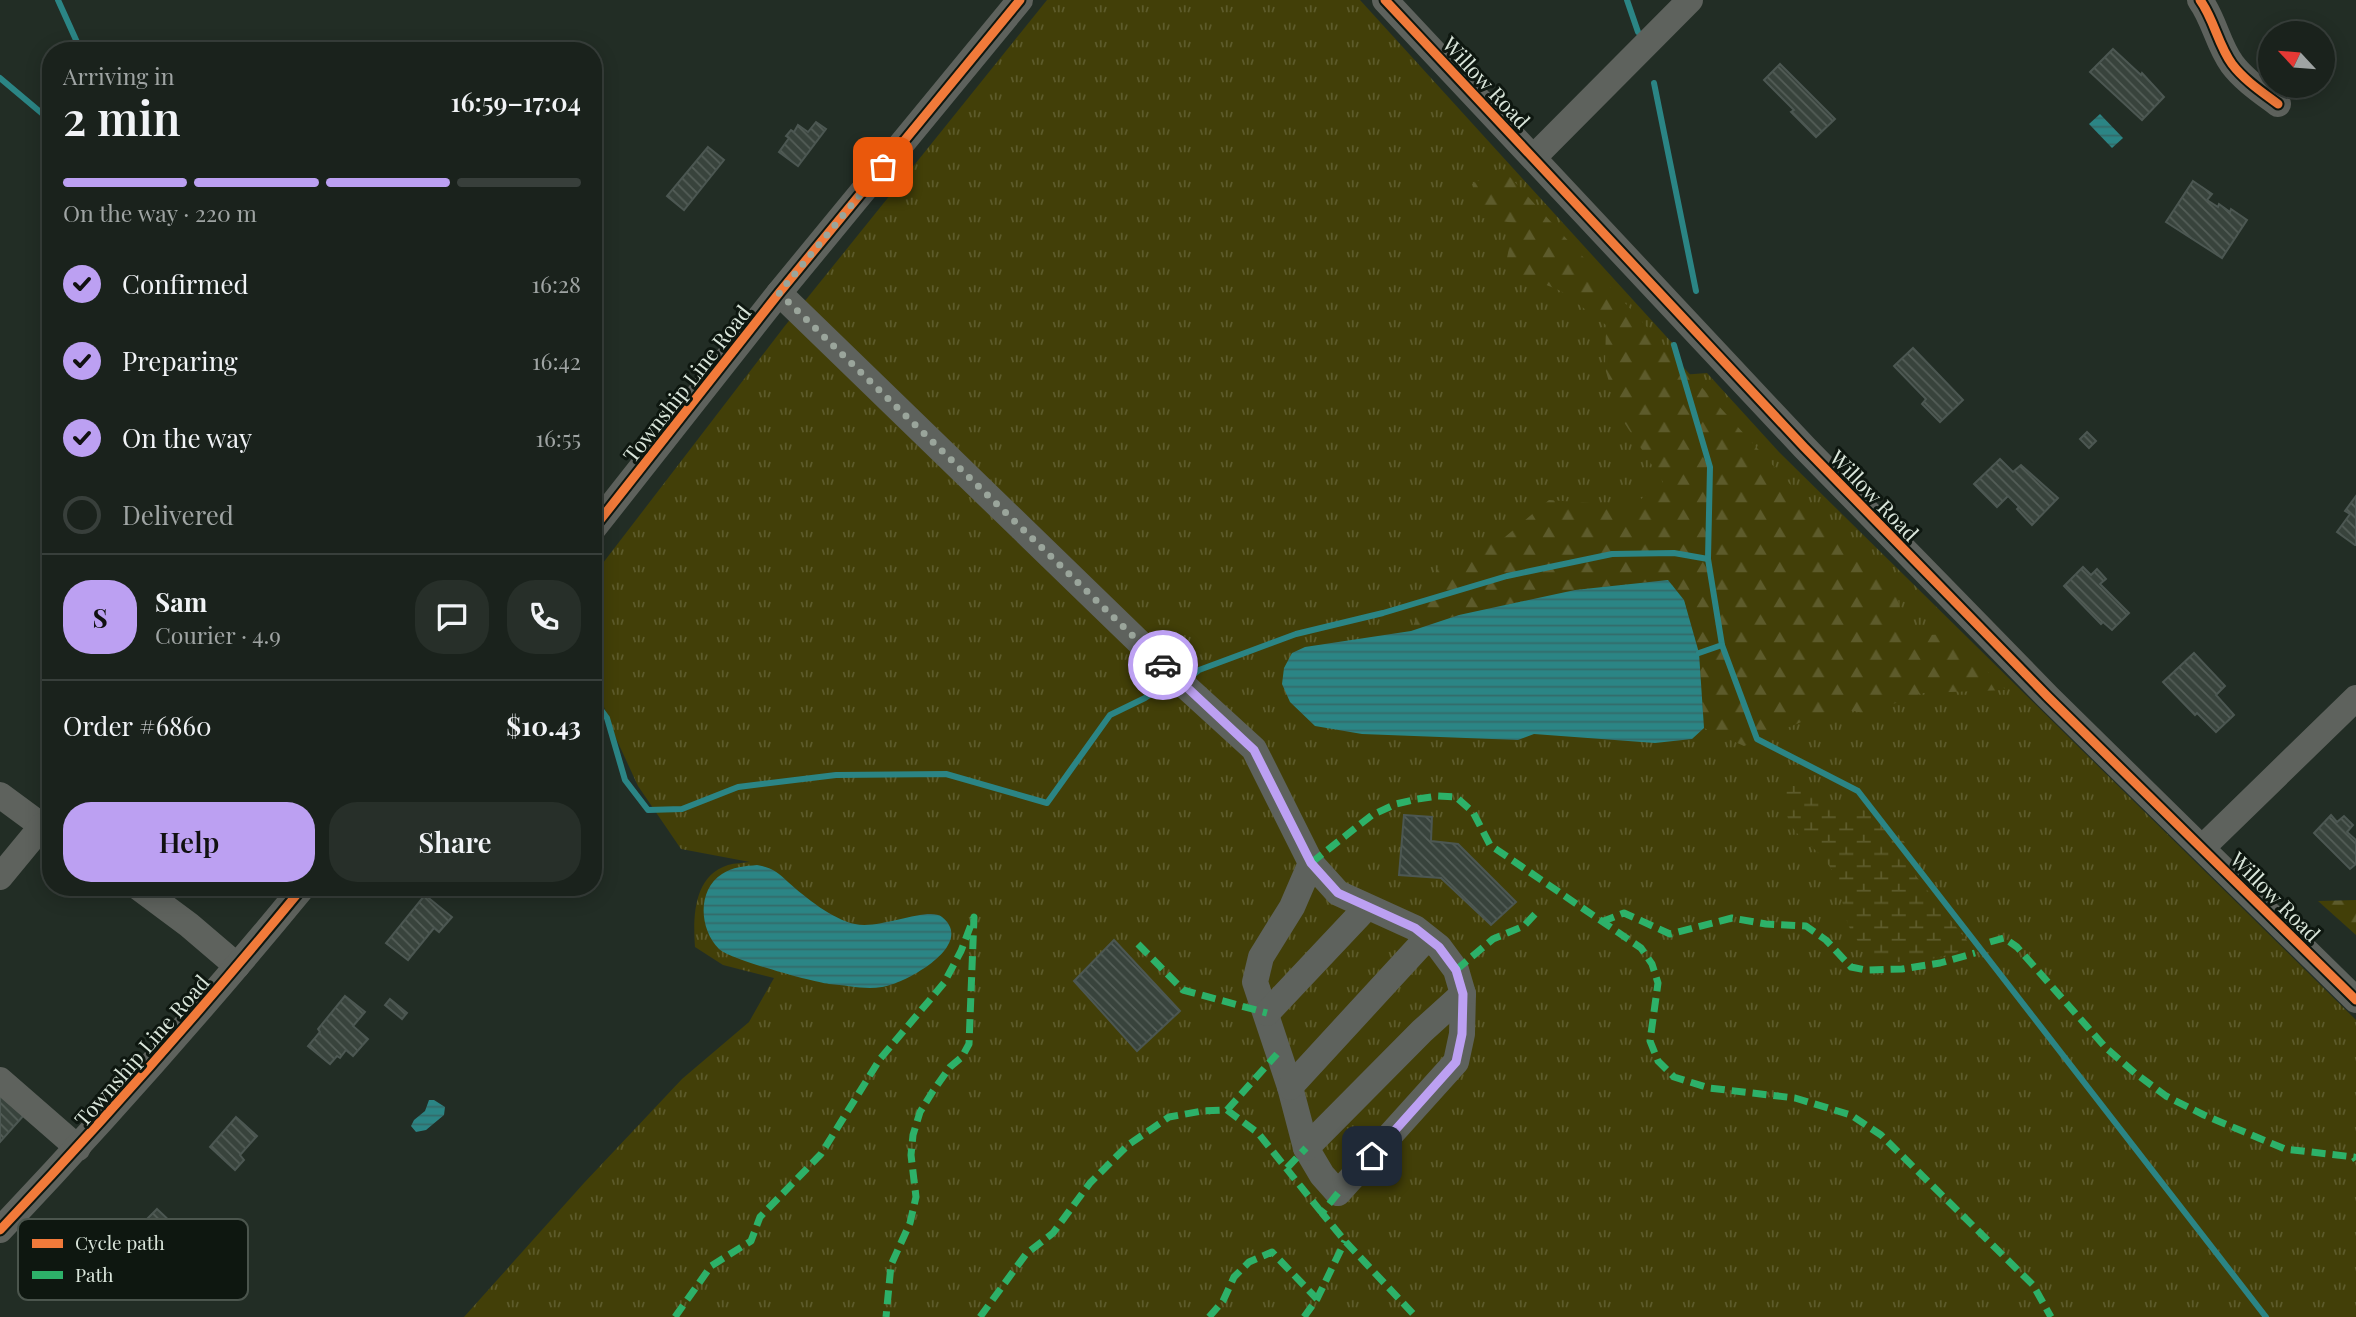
<!DOCTYPE html>
<meta charset="utf-8">
<style>
body{margin:0;font-family:"Playfair Display",serif;background:#272f29;color:#f1f3f6;height:100vh;display:flex;flex-direction:column;font-size:26px;white-space:nowrap}
*{box-sizing:border-box;margin:0}
p{font-size:23px;color:#9fa4a3}
.icon{flex:none;width:38px;height:38px;fill:none;stroke:currentColor;stroke-width:2;stroke-linecap:round;stroke-linejoin:round}
.map{position:relative;flex:1;overflow:hidden}
.panel{position:absolute;left:42px;top:42px;width:560px;height:854px;display:flex;flex-direction:column;background:#1a221c;border-radius:28px;box-shadow:0 4px 18px #0003,0 0 0 2px #383f3b}
.panel>*{flex:none}
.needle{width:46px;rotate:296deg}
.tools{position:absolute;left:2258px;top:21px;display:grid;gap:14px}
.tools a{display:grid;place-items:center;width:77px;height:77px;border-radius:50%;background:#1a221c;box-shadow:0 4px 18px #0003,0 0 0 2px #383f3b;font-size:35px}
.pin{position:absolute;display:grid;place-items:center;width:60px;height:60px;color:#fff;margin:-30px;border-radius:14px;box-shadow:0 4px 10px #0006}
.courier{position:absolute;display:grid;place-items:center;width:70px;height:70px;margin:-35px;border:5px solid #bca0f2;border-radius:50%;background:#fff;color:#222;box-shadow:0 2px 9px #0007}
.headline em{font-style:normal;font-weight:600}
.headline div{display:flex;flex-direction:column-reverse}
.headline{display:flex;align-items:center;justify-content:space-between;height:119px;padding:0 21px}
h1{font-size:46px;font-weight:600;line-height:52px}
.bar{display:grid;grid-template-columns:repeat(4,1fr);gap:10px 7px;align-content:center;height:84px;padding:0 21px}
.bar i{height:9px;border-radius:5px;background:#383f3b}
.bar .active{background:#bca0f2}
.bar p{grid-column:span 4}
.line{display:flex;align-items:center;gap:18px;padding:0 21px;border-top:2px solid #383f3b}
.line div{flex:1}
.round{display:grid;place-items:center;flex:none;width:74px;height:74px;border-radius:28px;background:#272f29}
ol{padding:0 21px;list-style:none}
li{display:flex;align-items:center;gap:21px;height:77px}
li p{margin-inline-start:auto}
li .icon{padding:7px;border-radius:50%;background:#bca0f2;color:#111;stroke-width:4}
li:last-child{color:#9fa4a3}
li i{width:38px;height:38px;border:4px solid #383f3b;border-radius:50%}
.action{display:flex;gap:14px;margin-top:auto;padding:14px 21px}
.action a{flex:1;height:80px;border-radius:28px;background:#bca0f2;color:#111;font-size:28px;font-weight:600;line-height:80px;text-align:center}
.action a+a{background:#272f29;color:#f1f3f6}
.map>svg:first-child{display:block}
.grass{fill:url(#grass-tufts)}
.forest{fill:url(#forest-firs)}
.wetland{fill:url(#wetland-marsh)}
.water{fill:url(#water-rules)}
.lines{fill:none;stroke-linecap:round;stroke-linejoin:round}
.stream{stroke:#2b8585;stroke-width:6}
.building{fill:url(#building-back-hatch);stroke:#4c5752;stroke-width:2}
.minor{stroke:#5e625d;stroke-width:26}
.quiet{stroke:#2db169;stroke-width:7;stroke-dasharray:14 7;stroke-linecap:butt}
.cycleway-casing{stroke:#0e1710;stroke-width:13}
.cycleway{stroke:#f17a3a;stroke-width:9}
.done{stroke:#9aa59b;stroke-width:7;stroke-dasharray:0 12.6}
.route{stroke:#bca0f2;stroke-width:9}
.labels{text-anchor:middle;dominant-baseline:central;stroke-width:6;stroke-linejoin:round;paint-order:stroke}
.street-label{font-size:21px;fill:#dae6db;stroke:#0e1710}
.key{fill:#0e1710;stroke:#4b554d;stroke-width:2}
.key-label{font-size:19px;fill:#dae6db}
</style>
<div class="map">
<svg width="2356" height="1317" viewBox="0 0 2356 1317">
<defs>
<pattern id="grass-tufts" width="24" height="20" patternUnits="userSpaceOnUse" patternTransform="scale(1.75)"><rect width="24" height="20" fill="#423f08"/><path d="M3 7l-1-3M5 7V3M7 7l1-3M15 17l-1-3M17 17v-4M19 17l1-3" fill="none" stroke="#5d5b2b"/></pattern>
<pattern id="forest-firs" width="22" height="20" patternUnits="userSpaceOnUse" patternTransform="scale(1.75)"><rect width="22" height="20" fill="#423f08"/><path d="M5 1l3.5 6h-7zM16 11l3.5 6h-7z" fill="#5d5b2b"/></pattern>
<pattern id="wetland-marsh" width="20" height="14" patternUnits="userSpaceOnUse" patternTransform="scale(1.75)"><rect width="20" height="14" fill="#423f08"/><path d="M1 5h8M5 5V1M11 12h8M15 12V8" fill="none" stroke="#5d5b2b"/></pattern>
<pattern id="water-rules" width="6" height="5" patternUnits="userSpaceOnUse" patternTransform="scale(1.75)"><rect width="6" height="5" fill="#2b8585"/><path d="M0 2.5h6" fill="none" stroke="#346b6a"/></pattern>
<pattern id="building-back-hatch" width="6" height="6" patternUnits="userSpaceOnUse" patternTransform="scale(1.75)"><rect width="6" height="6" fill="#38433c"/><path d="M-1 5l2 2M0 0l6 6M5-1l2 2" fill="none" stroke="#545e58"/></pattern>
</defs>
<rect width="100%" height="100%" fill="#222d25"/>
<!-- grass -->
<path class="grass" d="M1047,0H1360L1674,345L1681,375L1707,373L1779,452L2356,1020V1317H464L584,1183L682,1079L749,1022L774,978L723,965L695,947C693,918 693,876 728,865C735,863 743,863 750,862L681,849L638,786L608,721L598,685L593,678V576L784,327Z"/>
<!-- forest -->
<g class="forest">
<path d="M1502,168L1798,493L1859,548L1895,586L1906,636L1951,634L2006,690L1923,693L1866,714L1837,707L1744,746L1704,728L1699,653L1684,600L1668,580L1575,590L1459,615L1411,631L1439,565L1505,537L1549,500L1632,506L1663,482L1618,413L1605,368L1606,325L1561,291L1505,268L1514,223L1482,218L1472,184Z"/>
<path d="M2356,900V935L2318,901Z"/>
</g>
<!-- wetland -->
<path class="wetland" d="M1787,785L1800,787L1832,807L1853,808L1882,814L1909,848L1912,871L1972,947C1947,957 1902,968 1877,958C1867,954 1856,940 1851,931C1842,914 1843,891 1834,874C1815,836 1777,840 1787,785Z"/>
<!-- water -->
<g class="water">
<path d="M2100,114L2123,138L2112,148L2089,124Z"/>
<path d="M1668,580L1684,600L1699,653L1704,728L1692,739L1655,743L1534,734L1518,740L1362,734L1315,726L1290,702L1282,684L1284,668L1292,653L1305,647L1411,631L1459,615L1575,590Z"/>
<path d="M757,865C773,868 777,872 788,882C806,898 832,919 855,924C880,930 928,906 942,917C977,945 904,984 882,987C864,990 847,985 829,984C812,982 729,959 719,949C699,929 697,890 722,874C732,867 746,866 757,865Z"/>
<path d="M429,1100H434L445,1107L444,1115L426,1130L416,1132L411,1126L414,1120L425,1111Z"/>
</g>
<g class="lines">
<!-- stream -->
<g class="stream">
<path d="M58,0L81,51"/>
<path d="M1627,0L1638,32"/>
<path d="M0,78L51,121"/>
<path d="M1654,83L1696,291"/>
<path d="M1674,345L1710,467L1708,559L1722,645L1699,653"/>
<path d="M1722,645L1757,739L1858,791L2266,1317"/>
<path d="M1193,675L1199,670L1296,634L1383,613L1507,576L1612,554L1674,553L1708,559"/>
<path d="M593,699L607,718L625,780L648,810L682,809L738,787L836,775L946,774L1047,803L1110,715L1145,698L1158,689"/>
</g>
</g>
<!-- building -->
<g class="building">
<path d="M2113,49L2141,75L2142,73L2164,97L2142,120L2090,72Z"/>
<path d="M1780,64L1835,119L1816,137L1791,112L1794,110L1764,80Z"/>
<path d="M816,122L826,129L798,166L779,152L789,138L786,136L791,130L794,132L798,125L808,132Z"/>
<path d="M708,147L724,160L684,210L667,196Z"/>
<path d="M2193,181L2212,194L2207,200L2218,207L2219,204L2230,212L2231,209L2247,220L2222,258L2166,222Z"/>
<path d="M1913,348L1963,400L1940,422L1922,404L1926,399L1894,366Z"/>
<path d="M2087,432L2096,441L2089,448L2080,439Z"/>
<path d="M2000,459L2013,472L2021,465L2058,498L2032,525L2017,509L2019,507L2008,496L1997,507L1974,484Z"/>
<path d="M2356,496V545H2355L2337,532L2350,514L2345,511Z"/>
<path d="M2083,567L2091,575L2097,569L2106,579L2100,584L2129,613L2112,630L2103,622L2101,624L2064,586Z"/>
<path d="M2194,653L2225,686L2216,695L2234,715L2216,732L2197,713L2195,715L2163,682Z"/>
<path d="M1404,815L1432,817L1431,841L1458,844L1516,902L1491,925L1441,878L1399,875Z"/>
<path d="M2331,815L2337,822L2344,816L2353,825L2347,832L2356,840V864L2350,869L2314,833Z"/>
<path d="M425,895L452,917L439,932L434,928L408,960L386,943Z"/>
<path d="M1114,940L1180,1011L1137,1051L1074,981Z"/>
<path d="M345,996L365,1012L353,1026L368,1039L353,1056L346,1050L340,1058L337,1056L330,1064L308,1046L320,1032L318,1029Z"/>
<path d="M390,999L407,1013L402,1019L385,1005Z"/>
<path d="M0,1094L24,1115L0,1142Z"/>
<path d="M236,1117L257,1136L240,1155L244,1160L235,1170L210,1147Z"/>
<path d="M157,1209L174,1225L166,1234L171,1239L139,1272L119,1253L143,1228L140,1226Z"/>
</g>
<g class="lines">
<!-- minor -->
<g class="minor">
<path d="M1385,0L1804,447L2048,697L2356,1000"/>
<path d="M2200,0C2214,19 2218,45 2232,64C2244,80 2262,92 2278,104"/>
<path d="M1534,157L1690,0"/>
<path d="M779,293L1174,676L1254,749L1311,863L1338,893L1415,928L1439,947L1456,970L1463,994L1462,1034L1456,1062L1338,1193L1322,1175L1306,1148L1290,1087L1255,982L1261,957L1292,907L1311,863"/>
<path d="M593,529L779,293L1020,0"/>
<path d="M0,795L42,826"/>
<path d="M2202,848L2356,698"/>
<path d="M0,877L42,826L51,830"/>
<path d="M138,887L189,925L237,966"/>
<path d="M1267,1013L1367,907"/>
<path d="M0,1080L78,1148"/>
<path d="M1290,1087L1427,938"/>
<path d="M1306,1148L1422,1031L1463,994"/>
<path d="M0,1230C105,1119 206,1005 303,887"/>
</g>
<!-- quiet -->
<g class="quiet">
<path d="M1311,863L1372,815L1396,804L1417,799L1438,796L1456,797L1473,812L1490,845L1641,948L1652,964L1658,983L1650,1041L1658,1061L1674,1077L1709,1088L1795,1098L1851,1115L1881,1135L2033,1285L2051,1317"/>
<path d="M1601,922L1624,913L1670,934L1732,918L1766,924L1806,926L1826,940L1851,967L1866,970L1902,969L1940,963L1975,953"/>
<path d="M1990,942L2004,938L2017,947L2106,1048L2135,1073L2166,1096L2204,1115L2285,1149L2354,1157L2356,1160"/>
<path d="M1138,944L1183,990L1267,1013"/>
<path d="M1456,970L1493,939L1524,926L1536,913"/>
<path d="M1227,1110L1277,1054"/>
<path d="M1287,1168L1306,1148"/>
<path d="M1338,1193L1322,1213L1345,1241L1416,1317"/>
<path d="M675,1317L711,1266L751,1241L760,1217L821,1154L880,1059L944,983L961,951L974,917L969,1044L962,1057L950,1067L933,1091L920,1112L913,1135L911,1155L916,1197L910,1223L891,1265L886,1317"/>
<path d="M980,1317L1026,1254L1053,1233L1090,1183L1128,1145L1169,1117L1202,1111L1227,1110L1258,1133L1322,1213"/>
<path d="M1209,1317L1223,1301L1234,1277L1249,1262L1272,1252L1317,1299"/>
<path d="M1304,1317L1317,1299L1345,1241"/>
</g>
<defs>
<g id="cycleway">
<path d="M1385,0L1804,447L2048,697L2356,1000"/>
<path d="M2200,0C2214,19 2218,45 2232,64C2244,80 2262,92 2278,104"/>
<path d="M593,529L779,293L1020,0"/>
<path d="M0,1230C105,1119 206,1005 303,887"/>
</g>
</defs>
<!-- cycleway casing -->
<use href="#cycleway" class="cycleway-casing"/>
<!-- cycleway -->
<use href="#cycleway" class="cycleway"/>
</g>
<g class="lines">
<!-- done -->
<path class="done" d="M883,167L779,293L1163,665"/>
<!-- route -->
<path class="route" d="M1163,665L1254,750L1311,863L1338,893L1415,928L1439,947L1456,970L1463,994L1462,1034L1456,1062L1372,1156"/>
</g>
<g class="labels">
<!-- street labels -->
<g class="street-label">
<text transform="translate(1487 82) rotate(47)">Willow Road</text>
<text transform="translate(686 383) rotate(-52)">Township Line Road</text>
<text transform="translate(1875 495) rotate(46)">Willow Road</text>
<text transform="translate(2276 896) rotate(45)">Willow Road</text>
<text transform="translate(141 1050) rotate(-49)">Township Line Road</text>
</g>
</g>
<!-- legend -->
<rect x="18" y="1219" width="230" height="81" rx="10" class="key"/>
<rect x="32" y="1239" width="31" height="9" fill="#f17a3a"/>
<rect x="32" y="1271" width="31" height="8" fill="#2db169"/>
<g class="key-label">
<text x="75" y="1250">Cycle path</text>
<text x="75" y="1282">Path</text>
</g>
</svg>
<div class="tools">
<a><svg class="needle" viewBox="-14 -14 28 28"><path d="M0-13l5 13h-10z" fill="#e53935"/><path d="M0 13l5-13h-10z" fill="#9fa4a3"/></svg></a>
</div>
<div class="pin" style="left:883px;top:167px;background:#ea580c"><svg class="icon" aria-label="bag" viewBox="0 0 24 24"><path d="M5 8h14l-1 12H6zM9 8a3 3 0 0 1 6 0"/></svg></div>
<div class="pin" style="left:1372px;top:1156px;background:#1f2937"><svg class="icon" aria-label="home" viewBox="0 0 24 24"><path d="M3 11l9-7 9 7M6 9v11h12V9"/></svg></div>
<div class="courier" style="left:1163px;top:665px"><svg class="icon" aria-label="car" viewBox="0 0 24 24"><path d="M5 17H2v-5l4-1 3-4h7l3 4 3 1v5h-3M9 17h6M6 11h13"/><circle cx="7" cy="17" r="2"/><circle cx="17" cy="17" r="2"/></svg></div>
<section class="panel">
<div class="headline"><div><h1>2 min</h1><p>Arriving in</p></div><em>16:59–17:04</em></div>
<div class="bar"><i class="active"></i><i class="active"></i><i class="active"></i><i></i><p>On the way · 220 m</p></div>
<ol>
<li><svg class="icon" aria-label="check" viewBox="0 0 24 24"><path d="M5 12l5 5 9-10"/></svg>Confirmed<p>16:28</p></li>
<li><svg class="icon" aria-label="check" viewBox="0 0 24 24"><path d="M5 12l5 5 9-10"/></svg>Preparing<p>16:42</p></li>
<li><svg class="icon" aria-label="check" viewBox="0 0 24 24"><path d="M5 12l5 5 9-10"/></svg>On the way<p>16:55</p></li>
<li><i></i>Delivered</li>
</ol>
<div class="line" style="height:126px"><b class="round" style="background:#bca0f2;color:#111">S</b><div><b>Sam</b><p>Courier · 4.9</p></div><a class="round"><svg class="icon" aria-label="chat" viewBox="0 0 24 24"><path d="M4 5h16v11H9l-5 4z"/></svg></a><a class="round"><svg class="icon" aria-label="phone" viewBox="0 0 24 24"><path d="M5 4h4l2 5-3 2q2 4 5 5l2-3 5 2v4C11 20 4 13 5 4z"/></svg></a></div>
<div class="line" style="height:91px"><div>Order #6860</div><b>$10.43</b></div>
<div class="action"><a>Help</a><a>Share</a></div>
</section>
</div>
